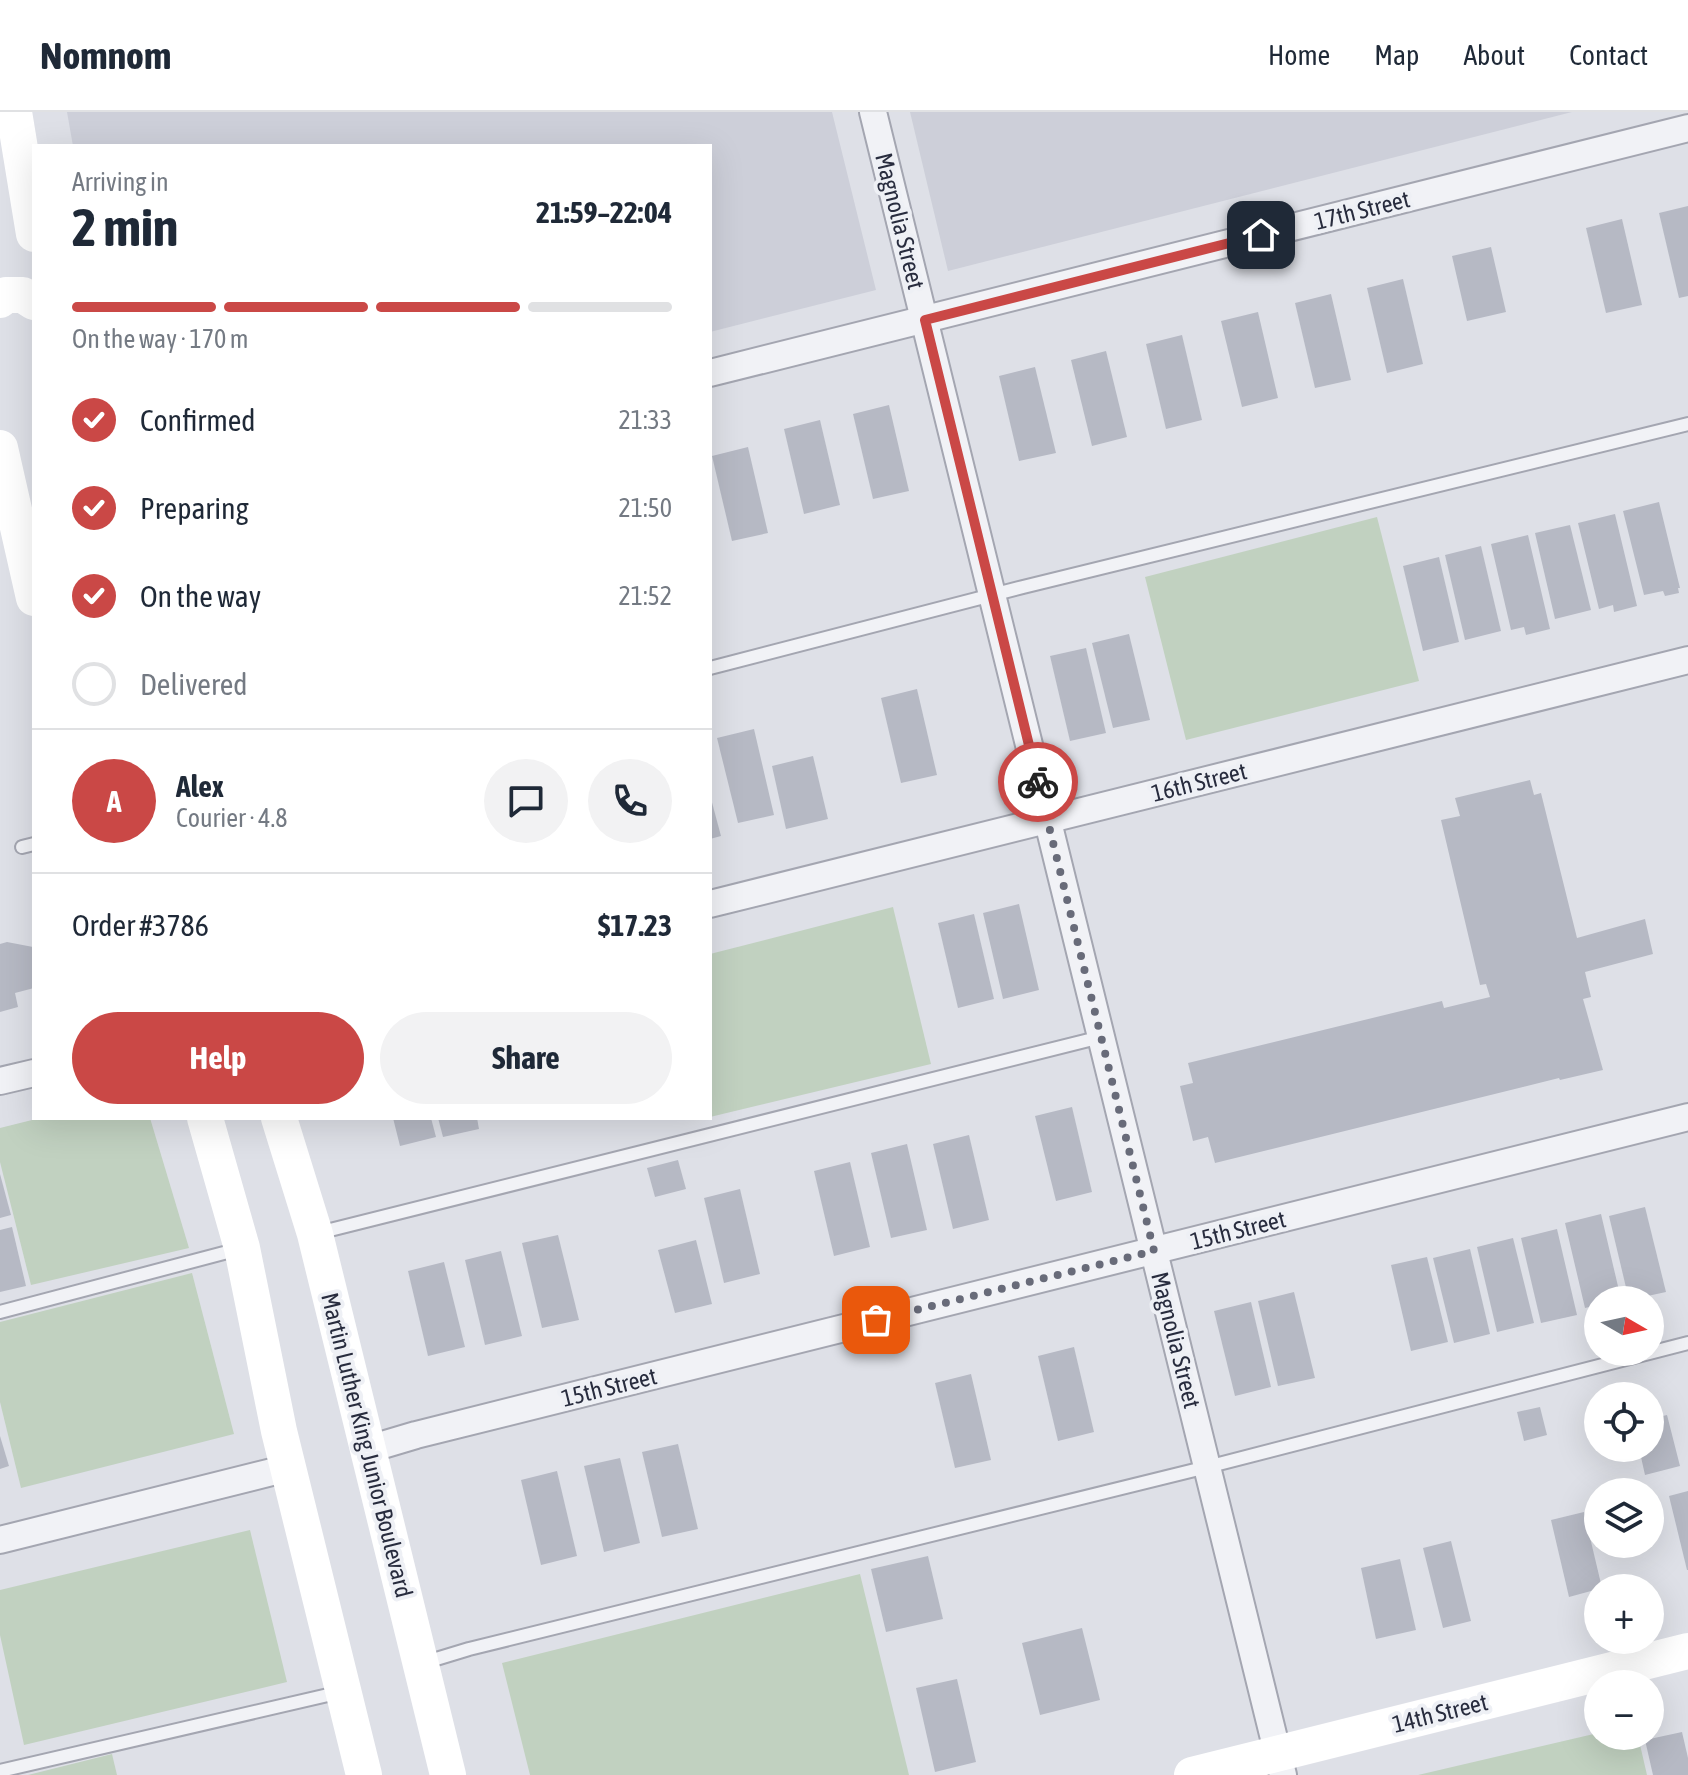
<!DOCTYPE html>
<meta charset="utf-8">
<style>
body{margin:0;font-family:"Asap Condensed",sans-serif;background:#f2f2f3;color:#1f2937;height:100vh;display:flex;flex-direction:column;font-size:30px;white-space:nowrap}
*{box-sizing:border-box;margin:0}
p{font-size:26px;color:#747a83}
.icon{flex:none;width:44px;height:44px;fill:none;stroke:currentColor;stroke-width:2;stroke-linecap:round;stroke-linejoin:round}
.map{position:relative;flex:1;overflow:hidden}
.details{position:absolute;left:32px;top:32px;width:680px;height:976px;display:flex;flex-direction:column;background:#fff;border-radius:0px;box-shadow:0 8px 32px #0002}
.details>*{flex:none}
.needle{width:52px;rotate:99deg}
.buttons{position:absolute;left:1584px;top:1174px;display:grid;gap:16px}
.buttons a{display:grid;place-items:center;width:80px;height:80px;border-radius:50%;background:#fff;box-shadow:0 8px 32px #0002;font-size:40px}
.pin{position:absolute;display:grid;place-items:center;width:68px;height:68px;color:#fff;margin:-34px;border-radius:16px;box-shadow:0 4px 12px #0006}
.courier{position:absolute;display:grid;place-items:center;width:80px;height:80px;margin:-40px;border:6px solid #ca4846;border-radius:50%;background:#fff;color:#222;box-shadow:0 2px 10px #0007}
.head em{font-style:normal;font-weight:700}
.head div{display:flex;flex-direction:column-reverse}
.head{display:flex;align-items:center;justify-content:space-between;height:136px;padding:0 40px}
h1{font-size:52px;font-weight:700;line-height:60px}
.bar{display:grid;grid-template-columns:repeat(4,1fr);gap:12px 8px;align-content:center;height:96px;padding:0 40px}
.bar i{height:10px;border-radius:6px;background:#e0e1e3}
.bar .active{background:#ca4846}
.bar p{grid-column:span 4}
.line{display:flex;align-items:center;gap:20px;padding:0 40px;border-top:2px solid #e0e1e3}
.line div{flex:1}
.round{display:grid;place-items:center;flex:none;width:84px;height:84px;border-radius:42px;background:#f2f2f3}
ol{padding:0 40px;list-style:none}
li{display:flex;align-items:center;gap:24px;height:88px}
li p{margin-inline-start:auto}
li .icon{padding:8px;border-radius:50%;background:#ca4846;color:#fff;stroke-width:4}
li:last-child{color:#747a83}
li i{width:44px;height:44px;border:4px solid #e0e1e3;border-radius:50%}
.cta{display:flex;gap:16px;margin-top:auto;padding:16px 40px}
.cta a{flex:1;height:92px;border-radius:48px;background:#ca4846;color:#fff;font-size:32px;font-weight:700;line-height:92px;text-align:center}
.cta a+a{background:#f2f2f3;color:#1f2937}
header{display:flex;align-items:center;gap:48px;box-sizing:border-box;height:112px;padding:0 40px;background:#fff;border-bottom:2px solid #e0e1e3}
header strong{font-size:38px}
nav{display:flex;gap:44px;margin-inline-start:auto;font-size:28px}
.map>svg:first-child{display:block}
.built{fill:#cdcfd9}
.green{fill:#c1d1c0}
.building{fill:#b6b9c4}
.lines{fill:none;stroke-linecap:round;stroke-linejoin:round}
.lane-casing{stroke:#a4a6b1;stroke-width:16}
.street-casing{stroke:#a4a6b1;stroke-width:30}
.lane{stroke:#f1f2f6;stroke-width:12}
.street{stroke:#f1f2f6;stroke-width:26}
.secondary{stroke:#fff;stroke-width:36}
.done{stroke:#686b79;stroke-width:8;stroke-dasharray:0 14.4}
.route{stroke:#ca4846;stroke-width:10}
.labels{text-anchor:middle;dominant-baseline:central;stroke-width:8;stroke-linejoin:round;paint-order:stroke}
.street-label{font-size:24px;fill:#282c3e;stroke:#eef0f5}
</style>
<header>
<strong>Nomnom</strong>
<nav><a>Home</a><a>Map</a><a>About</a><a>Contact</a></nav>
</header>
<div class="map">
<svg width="1688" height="1663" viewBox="0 0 1688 1663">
<rect width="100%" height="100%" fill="#dee0e7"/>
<!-- built -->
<g class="built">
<path d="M67,0H832L876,178L710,220V34H73Z"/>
<path d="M910,0H1572L948,159Z"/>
</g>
<!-- green -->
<g class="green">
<path d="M1377,405L1419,569L1186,628L1145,465Z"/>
<path d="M893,795L931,952L710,1005V842Z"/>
<path d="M40,1006H150L189,1136L31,1173L0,1050V1016Z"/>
<path d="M192,1161L234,1322L21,1376L0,1290V1210Z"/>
<path d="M250,1418L287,1570L24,1633L0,1523V1478Z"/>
<path d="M860,1462L909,1663H530L502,1551Z"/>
<path d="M1598,1621V1624H1638L1647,1663H1418Z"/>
<path d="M112,1642L117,1663H28Z"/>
</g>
<!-- building -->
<g class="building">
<path d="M1688,94V184L1679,186L1659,101Z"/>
<path d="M1622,107L1642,193L1606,201L1586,116Z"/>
<path d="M1491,135L1506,200L1467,209L1452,144Z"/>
<path d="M1403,167L1423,252L1387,261L1367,176Z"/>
<path d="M1331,182L1351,268L1315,276L1295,191Z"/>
<path d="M1258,200L1278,286L1242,295L1221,209Z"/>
<path d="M1182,223L1202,308L1166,317L1146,232Z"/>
<path d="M1106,239L1127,325L1092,334L1071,248Z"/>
<path d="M1035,255L1056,341L1019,349L999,264Z"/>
<path d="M889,293L909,379L873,387L853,302Z"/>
<path d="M820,308L840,393L804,402L784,317Z"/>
<path d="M748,335L768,421L732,429L712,344Z"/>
<path d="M1659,390L1680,476H1678L1679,481L1665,484L1663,479L1644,483L1623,399Z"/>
<path d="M1615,402L1637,494L1614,500L1613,493L1599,497L1578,411Z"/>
<path d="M1570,413L1591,498L1555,507L1535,421Z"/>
<path d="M1528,423L1550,517L1526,523L1524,515L1511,518L1491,432Z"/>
<path d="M1481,434L1501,519L1465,528L1445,443Z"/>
<path d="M1439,445L1459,530L1423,539L1403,454Z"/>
<path d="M1129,522L1150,608L1113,616L1092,531Z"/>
<path d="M1086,536L1106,621L1070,629L1050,544Z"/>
<path d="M917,577L937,663L901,671L881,586Z"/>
<path d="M754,617L774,703L738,711L717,626Z"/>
<path d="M813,644L828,707L786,717L772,654Z"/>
<path d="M1530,668L1534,683L1541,681L1577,826L1645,807L1653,842L1585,860L1591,885L1583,887L1603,958L1560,968L1559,966L1215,1051L1208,1025L1193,1029L1180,974L1193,971L1188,951L1442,889L1444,896L1490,885L1486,872L1480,873L1441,708L1460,704L1455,686Z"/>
<path d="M710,683L721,724L710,727Z"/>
<path d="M1019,792L1039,878L1003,887L983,801Z"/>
<path d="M974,802L994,887L958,896L938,811Z"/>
<path d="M7,830L33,835L34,876L15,881L18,895L0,900V832Z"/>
<path d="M1072,995L1092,1080L1056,1089L1035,1004Z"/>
<path d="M393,1006H431L436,1025L400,1034Z"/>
<path d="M438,1006H477L479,1017L443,1025Z"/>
<path d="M969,1023L989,1108L953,1117L933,1032Z"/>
<path d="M907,1032L927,1118L891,1126L871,1041Z"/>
<path d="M678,1048L686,1077L655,1085L647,1056Z"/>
<path d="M850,1050L870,1135L834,1144L814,1059Z"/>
<path d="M0,1062L11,1103L0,1106Z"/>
<path d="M740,1077L760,1162L724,1171L704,1086Z"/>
<path d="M1645,1095L1666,1180L1629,1188L1609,1104Z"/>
<path d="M1601,1102L1621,1187L1598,1188V1193L1585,1196L1565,1111Z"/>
<path d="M12,1115L26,1174L0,1180V1118Z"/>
<path d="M1557,1117L1577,1203L1541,1211L1521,1126Z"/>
<path d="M558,1123L579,1208L542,1216L522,1131Z"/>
<path d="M1513,1126L1534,1211L1497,1220L1477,1135Z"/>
<path d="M696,1128L712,1192L675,1201L658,1138Z"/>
<path d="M1470,1137L1490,1222L1454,1231L1433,1146Z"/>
<path d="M501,1139L522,1224L485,1233L465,1148Z"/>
<path d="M1427,1145L1448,1230L1411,1239L1391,1153Z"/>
<path d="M444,1150L465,1235L428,1244L408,1159Z"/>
<path d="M1294,1180L1315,1266L1278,1274L1258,1189Z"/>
<path d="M1251,1190L1271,1275L1235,1284L1214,1199Z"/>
<path d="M1074,1235L1094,1320L1058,1329L1038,1244Z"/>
<path d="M971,1262L991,1348L955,1356L935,1271Z"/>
<path d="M1540,1295L1547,1323L1524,1329L1517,1300Z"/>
<path d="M1667,1303L1680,1354L1645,1363L1639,1336H1650V1307Z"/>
<path d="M0,1324L9,1354L0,1357Z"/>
<path d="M678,1332L698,1417L662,1425L642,1340Z"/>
<path d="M620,1346L640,1431L604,1440L584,1354Z"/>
<path d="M557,1359L577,1444L541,1453L521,1368Z"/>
<path d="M1688,1379V1458H1687L1669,1384Z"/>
<path d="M1584,1400L1602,1476L1569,1485L1551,1408Z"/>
<path d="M1451,1429L1471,1509L1443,1516L1423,1436Z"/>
<path d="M928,1444L943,1507L886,1520L871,1457Z"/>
<path d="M1400,1447L1416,1518L1376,1527L1361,1456Z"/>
<path d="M1082,1516L1100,1588L1040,1603L1022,1531Z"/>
<path d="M957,1567L976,1650L935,1660L916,1576Z"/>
<path d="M1682,1620L1688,1646V1663H1653L1645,1628Z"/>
</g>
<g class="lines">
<defs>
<g id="lane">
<path d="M710,556L1023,475L1688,312"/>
<path d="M22,735L34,732"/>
<path d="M318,1121L1101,925"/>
<path d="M0,1200L239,1137"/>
<path d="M423,1551L469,1537L1207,1355L1688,1231"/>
<path d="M0,1659L341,1580"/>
</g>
<g id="street">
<path d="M873,0L1283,1663"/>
<path d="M710,261L1688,16"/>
<path d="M710,792L1688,548"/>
<path d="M0,969L34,961"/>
<path d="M369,1337L416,1323L1688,1005"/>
<path d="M0,1428L288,1356"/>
</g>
</defs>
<!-- lane casing -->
<use href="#lane" class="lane-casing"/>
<!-- street casing -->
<use href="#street" class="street-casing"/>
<!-- lane -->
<use href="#lane" class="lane"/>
<!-- street -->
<use href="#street" class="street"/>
<!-- secondary -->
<g class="secondary">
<path d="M14,0L34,122"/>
<path d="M0,188L6,183H23L34,190"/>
<path d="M0,336L34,486"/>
<path d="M205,1006L242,1136L279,1319L364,1663"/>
<path d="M279,1006L315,1122L448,1663"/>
<path d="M1192,1663L1688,1539"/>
</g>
</g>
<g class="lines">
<!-- done -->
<path class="done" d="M876,1208L1154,1139L1038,670"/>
<!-- route -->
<path class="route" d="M1038,670L925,208L1261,123"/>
</g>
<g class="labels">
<!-- street labels -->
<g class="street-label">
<text transform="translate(1362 98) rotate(-14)">17th Street</text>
<text transform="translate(900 109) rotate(76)">Magnolia Street</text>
<text transform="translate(1199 670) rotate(-14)">16th Street</text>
<text transform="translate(1238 1118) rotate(-14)">15th Street</text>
<text transform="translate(1176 1228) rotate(76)">Magnolia Street</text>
<text transform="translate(609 1275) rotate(-14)">15th Street</text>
<text transform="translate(367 1333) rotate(76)">Martin Luther King Junior Boulevard</text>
<text transform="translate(1440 1601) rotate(-14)">14th Street</text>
</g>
</g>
</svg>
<div class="buttons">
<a><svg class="needle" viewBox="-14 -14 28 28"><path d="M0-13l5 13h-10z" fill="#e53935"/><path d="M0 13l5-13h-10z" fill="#747a83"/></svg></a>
<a><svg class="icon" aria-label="locate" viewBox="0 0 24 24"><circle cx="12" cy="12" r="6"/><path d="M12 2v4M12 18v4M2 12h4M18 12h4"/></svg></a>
<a><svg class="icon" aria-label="layers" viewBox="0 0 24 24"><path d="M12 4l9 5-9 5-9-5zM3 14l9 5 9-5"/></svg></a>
<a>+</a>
<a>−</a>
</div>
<div class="pin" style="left:876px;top:1208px;background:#ea580c"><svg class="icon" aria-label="bag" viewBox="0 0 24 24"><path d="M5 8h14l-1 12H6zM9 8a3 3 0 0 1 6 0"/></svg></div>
<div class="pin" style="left:1261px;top:123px;background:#1f2937"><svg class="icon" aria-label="home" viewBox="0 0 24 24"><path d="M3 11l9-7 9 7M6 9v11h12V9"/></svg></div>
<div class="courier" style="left:1038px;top:670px"><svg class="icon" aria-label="bike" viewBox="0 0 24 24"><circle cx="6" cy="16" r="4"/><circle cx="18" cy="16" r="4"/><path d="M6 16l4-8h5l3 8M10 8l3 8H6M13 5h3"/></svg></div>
<section class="details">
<div class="head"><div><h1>2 min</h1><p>Arriving in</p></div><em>21:59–22:04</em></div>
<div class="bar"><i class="active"></i><i class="active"></i><i class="active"></i><i></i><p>On the way · 170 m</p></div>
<ol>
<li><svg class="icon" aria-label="check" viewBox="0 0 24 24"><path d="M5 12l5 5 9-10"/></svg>Confirmed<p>21:33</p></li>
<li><svg class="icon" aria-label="check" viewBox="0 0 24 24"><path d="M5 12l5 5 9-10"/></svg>Preparing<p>21:50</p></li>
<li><svg class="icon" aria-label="check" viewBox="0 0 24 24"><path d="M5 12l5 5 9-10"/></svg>On the way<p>21:52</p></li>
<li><i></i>Delivered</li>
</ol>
<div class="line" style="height:144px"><b class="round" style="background:#ca4846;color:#fff">A</b><div><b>Alex</b><p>Courier · 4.8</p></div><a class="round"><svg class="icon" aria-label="chat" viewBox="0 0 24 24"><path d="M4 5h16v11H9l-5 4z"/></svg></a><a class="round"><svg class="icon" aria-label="phone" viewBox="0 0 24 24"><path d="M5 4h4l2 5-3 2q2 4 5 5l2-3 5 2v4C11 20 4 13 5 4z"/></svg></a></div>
<div class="line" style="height:104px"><div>Order #3786</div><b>$17.23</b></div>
<div class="cta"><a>Help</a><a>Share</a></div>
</section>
</div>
